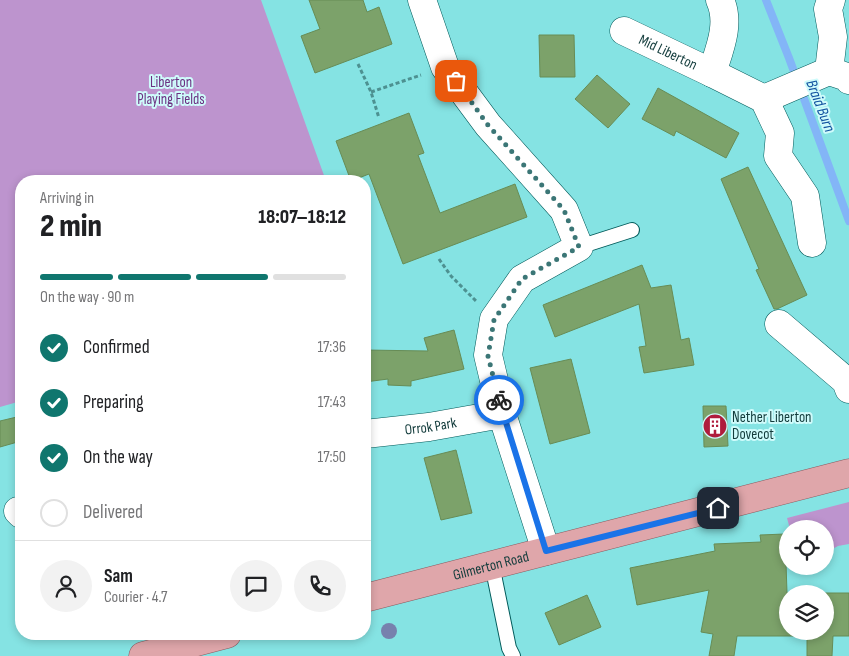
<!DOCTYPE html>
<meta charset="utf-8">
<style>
body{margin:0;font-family:"Sofia Sans Condensed",sans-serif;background:#f2f2f2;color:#202124;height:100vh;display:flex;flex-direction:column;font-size:19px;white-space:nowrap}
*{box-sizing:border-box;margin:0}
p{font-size:16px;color:#757577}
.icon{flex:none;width:28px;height:28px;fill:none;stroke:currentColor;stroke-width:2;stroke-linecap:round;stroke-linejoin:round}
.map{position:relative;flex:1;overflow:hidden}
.drawer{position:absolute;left:15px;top:175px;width:356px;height:465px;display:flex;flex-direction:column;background:#fff;border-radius:20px;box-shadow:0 2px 8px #0003}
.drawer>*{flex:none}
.tools{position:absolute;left:779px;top:520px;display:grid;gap:10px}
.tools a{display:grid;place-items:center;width:55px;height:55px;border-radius:50%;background:#fff;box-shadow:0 2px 8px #0003;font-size:25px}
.pin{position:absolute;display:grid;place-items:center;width:42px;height:42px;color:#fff;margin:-21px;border-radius:10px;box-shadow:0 2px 8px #0006}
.courier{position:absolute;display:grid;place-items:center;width:50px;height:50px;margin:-25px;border:4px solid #1a73e8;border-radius:50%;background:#fff;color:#222;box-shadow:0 1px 6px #0007}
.overview em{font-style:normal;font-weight:800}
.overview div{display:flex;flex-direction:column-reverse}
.overview{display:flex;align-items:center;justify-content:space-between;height:85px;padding:0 25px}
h1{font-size:32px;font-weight:800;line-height:38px}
.bar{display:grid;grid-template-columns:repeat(4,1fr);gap:8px 5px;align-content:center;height:60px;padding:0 25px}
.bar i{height:6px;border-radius:4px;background:#e0e0e0}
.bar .active{background:#0f766e}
.bar p{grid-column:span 4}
.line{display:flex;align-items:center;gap:12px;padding:0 25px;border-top:1px solid #e0e0e0}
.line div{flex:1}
.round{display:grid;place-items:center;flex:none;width:52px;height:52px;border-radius:26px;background:#f2f2f2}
ol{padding:0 25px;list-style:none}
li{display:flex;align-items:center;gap:15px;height:55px}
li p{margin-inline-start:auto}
li .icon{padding:5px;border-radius:50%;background:#0f766e;color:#fff;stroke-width:4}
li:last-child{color:#757577}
li i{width:28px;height:28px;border:2px solid #e0e0e0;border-radius:50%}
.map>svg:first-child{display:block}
.green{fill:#bd94ce}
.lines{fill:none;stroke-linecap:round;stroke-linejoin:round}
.stream{stroke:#83b5f7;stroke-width:8}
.building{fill:#7ca26a;stroke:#678c55;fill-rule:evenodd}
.service-casing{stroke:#015a5a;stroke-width:16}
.minor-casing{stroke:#015a5a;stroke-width:29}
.primary-casing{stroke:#895a5f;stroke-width:29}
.path{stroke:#4d9191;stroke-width:3;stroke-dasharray:4 2.5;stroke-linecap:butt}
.service{stroke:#fff;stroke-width:14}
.minor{stroke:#fff;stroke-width:28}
.primary{stroke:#dfa6aa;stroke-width:28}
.tree{fill:#7781ad}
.done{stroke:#3b7676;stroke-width:5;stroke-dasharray:0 9}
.route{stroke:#1a73e8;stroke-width:6}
.labels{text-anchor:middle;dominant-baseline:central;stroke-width:4;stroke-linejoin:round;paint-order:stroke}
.street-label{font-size:15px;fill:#133c3c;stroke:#cffbfb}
.park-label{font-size:15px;fill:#6b3081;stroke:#cffbfb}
.poi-label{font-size:15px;fill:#133c3c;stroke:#cffbfb;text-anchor:start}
.water-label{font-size:16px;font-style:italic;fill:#1253a0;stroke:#cffbfb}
</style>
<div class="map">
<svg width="849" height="656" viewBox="0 0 849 656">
<rect width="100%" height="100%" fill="#85e3e3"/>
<!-- green -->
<g class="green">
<path d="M0,0H261L326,181H21V401L0,407Z"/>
<path d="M849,502V544L838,546L825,553V529H790L787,518Z"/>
</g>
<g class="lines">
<!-- stream -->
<path class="stream" d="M766,0L789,58L849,221"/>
</g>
<!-- building -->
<g class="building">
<path d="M309,0H363L367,12L379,7L392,44L315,73L301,36L320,29Z"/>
<path d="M539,35H574L575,77H540Z"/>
<path d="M597,75L630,104L608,128L575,99Z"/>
<path d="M658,88L739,133L726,158L676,131L674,136L642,119Z"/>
<path d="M409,113L424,153L418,155L440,213L515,184L527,217L403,264L369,174L351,181L336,141Z"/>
<path d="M748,167L807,295L777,309H774L756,270L759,269L721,179Z"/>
<path d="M642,265L651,288L671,285L681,340L689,338L694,365L644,373L639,347L646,346L639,304L555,337L543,305Z"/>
<path d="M454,330L464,369L411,381V386L388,385V379L365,382V350L428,351L424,338Z"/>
<path d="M571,359L590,433L550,444L530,368Z"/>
<path d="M703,406H726L728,446L704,447Z"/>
<path d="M21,416V441L0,447V421Z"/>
<path d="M456,450L472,513L441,520L424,458Z"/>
<path d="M785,534L787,593H849V636H833L832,656H807V636H737L734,656H709L713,634L701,632L709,590L637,605L630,568L715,551L714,544L761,542L760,535ZM788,594H825V631H788Z"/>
<path d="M587,595L601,627L559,645L545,613Z"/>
</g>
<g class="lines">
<defs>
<g id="service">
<path d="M579,247L632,230"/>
<path d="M492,565L509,648L513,656"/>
</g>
<g id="minor">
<path d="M422,0L445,67L488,125L564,210L579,247L522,279L494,319L488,355L502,414"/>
<path d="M720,0C731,24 719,50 712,73L764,99L780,133L778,156L805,196L812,243"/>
<path id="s1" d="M624,31L712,73"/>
<path d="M829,71L833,37L828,9L831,0"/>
<path d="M764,99L829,71L847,77L849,80"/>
<path d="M779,324L846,381L849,389"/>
<path id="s2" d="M365,434L429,427L502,414L546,551"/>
<path d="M18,511L21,514"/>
</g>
<g id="primary">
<path id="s3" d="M365,598L849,473"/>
<path d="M143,656L227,634"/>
</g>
</defs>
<!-- service casing -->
<use href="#service" class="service-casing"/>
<!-- minor casing -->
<use href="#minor" class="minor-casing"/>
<!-- primary casing -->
<use href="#primary" class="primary-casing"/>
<!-- path -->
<g class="path">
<path d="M358,64L371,92L379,118"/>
<path d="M371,92L421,75"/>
<path d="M439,259L451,276L476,301"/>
</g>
<!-- service -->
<use href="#service" class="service"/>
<!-- minor -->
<use href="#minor" class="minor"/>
<!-- primary -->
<use href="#primary" class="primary"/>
</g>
<!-- trees -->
<circle class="tree" cx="389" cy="631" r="8"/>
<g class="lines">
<!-- done -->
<path class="done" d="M456,81L488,125L564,210L579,247L522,279L494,320L488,356L499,400"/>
<!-- route -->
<path class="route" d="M499,400L546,551L718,508"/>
</g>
<!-- icons -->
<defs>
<symbol id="building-disc" viewBox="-11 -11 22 22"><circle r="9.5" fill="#af1c3c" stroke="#cffbfb"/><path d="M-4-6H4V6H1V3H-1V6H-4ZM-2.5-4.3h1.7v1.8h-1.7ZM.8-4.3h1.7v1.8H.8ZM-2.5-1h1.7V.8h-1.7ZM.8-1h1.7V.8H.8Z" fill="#fff"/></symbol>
</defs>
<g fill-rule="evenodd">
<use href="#building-disc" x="701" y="412" width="28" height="28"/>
</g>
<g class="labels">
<!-- street labels -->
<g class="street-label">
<text stroke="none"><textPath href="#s1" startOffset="49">Mid Liberton</textPath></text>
<text stroke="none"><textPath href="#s2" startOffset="66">Orrok Park</textPath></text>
<text stroke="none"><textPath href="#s3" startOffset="130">Gilmerton Road</textPath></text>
</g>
<!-- park labels -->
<g class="park-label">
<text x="171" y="82">Liberton<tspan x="171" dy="17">Playing Fields</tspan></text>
</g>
<!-- poi labels -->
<g class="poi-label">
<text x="732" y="417">Nether Liberton<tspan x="732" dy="17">Dovecot</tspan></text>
</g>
<!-- water labels -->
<g class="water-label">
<text transform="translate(820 106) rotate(69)">Braid Burn</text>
</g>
</g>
</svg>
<div class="tools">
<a><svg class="icon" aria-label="locate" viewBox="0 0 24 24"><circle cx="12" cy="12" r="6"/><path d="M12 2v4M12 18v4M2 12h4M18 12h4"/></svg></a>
<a><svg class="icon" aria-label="layers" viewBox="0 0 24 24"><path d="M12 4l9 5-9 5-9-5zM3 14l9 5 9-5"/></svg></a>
</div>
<div class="pin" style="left:456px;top:81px;background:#ea580c"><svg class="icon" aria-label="bag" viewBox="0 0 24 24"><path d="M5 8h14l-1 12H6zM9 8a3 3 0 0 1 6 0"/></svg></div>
<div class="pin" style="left:718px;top:508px;background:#1f2937"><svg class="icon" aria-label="home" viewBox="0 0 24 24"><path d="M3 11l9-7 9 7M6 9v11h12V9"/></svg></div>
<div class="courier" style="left:499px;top:400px"><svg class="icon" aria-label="bike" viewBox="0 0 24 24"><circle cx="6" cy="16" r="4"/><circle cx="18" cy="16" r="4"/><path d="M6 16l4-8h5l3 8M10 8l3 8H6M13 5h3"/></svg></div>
<section class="drawer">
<div class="overview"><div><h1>2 min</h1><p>Arriving in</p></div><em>18:07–18:12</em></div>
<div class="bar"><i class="active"></i><i class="active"></i><i class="active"></i><i></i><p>On the way · 90 m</p></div>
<ol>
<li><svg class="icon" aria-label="check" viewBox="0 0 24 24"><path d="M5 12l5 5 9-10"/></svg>Confirmed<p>17:36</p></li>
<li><svg class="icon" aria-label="check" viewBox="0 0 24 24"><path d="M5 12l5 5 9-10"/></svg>Preparing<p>17:43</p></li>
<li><svg class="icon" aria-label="check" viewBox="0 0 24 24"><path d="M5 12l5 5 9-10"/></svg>On the way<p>17:50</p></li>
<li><i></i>Delivered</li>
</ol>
<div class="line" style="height:90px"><a class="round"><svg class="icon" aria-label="person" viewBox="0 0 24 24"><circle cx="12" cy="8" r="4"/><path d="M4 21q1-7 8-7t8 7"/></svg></a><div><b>Sam</b><p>Courier · 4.7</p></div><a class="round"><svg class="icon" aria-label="chat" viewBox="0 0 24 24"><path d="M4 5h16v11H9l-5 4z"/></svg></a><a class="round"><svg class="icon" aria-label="phone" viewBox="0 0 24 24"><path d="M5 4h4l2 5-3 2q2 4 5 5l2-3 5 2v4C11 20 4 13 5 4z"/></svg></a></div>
</section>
</div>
